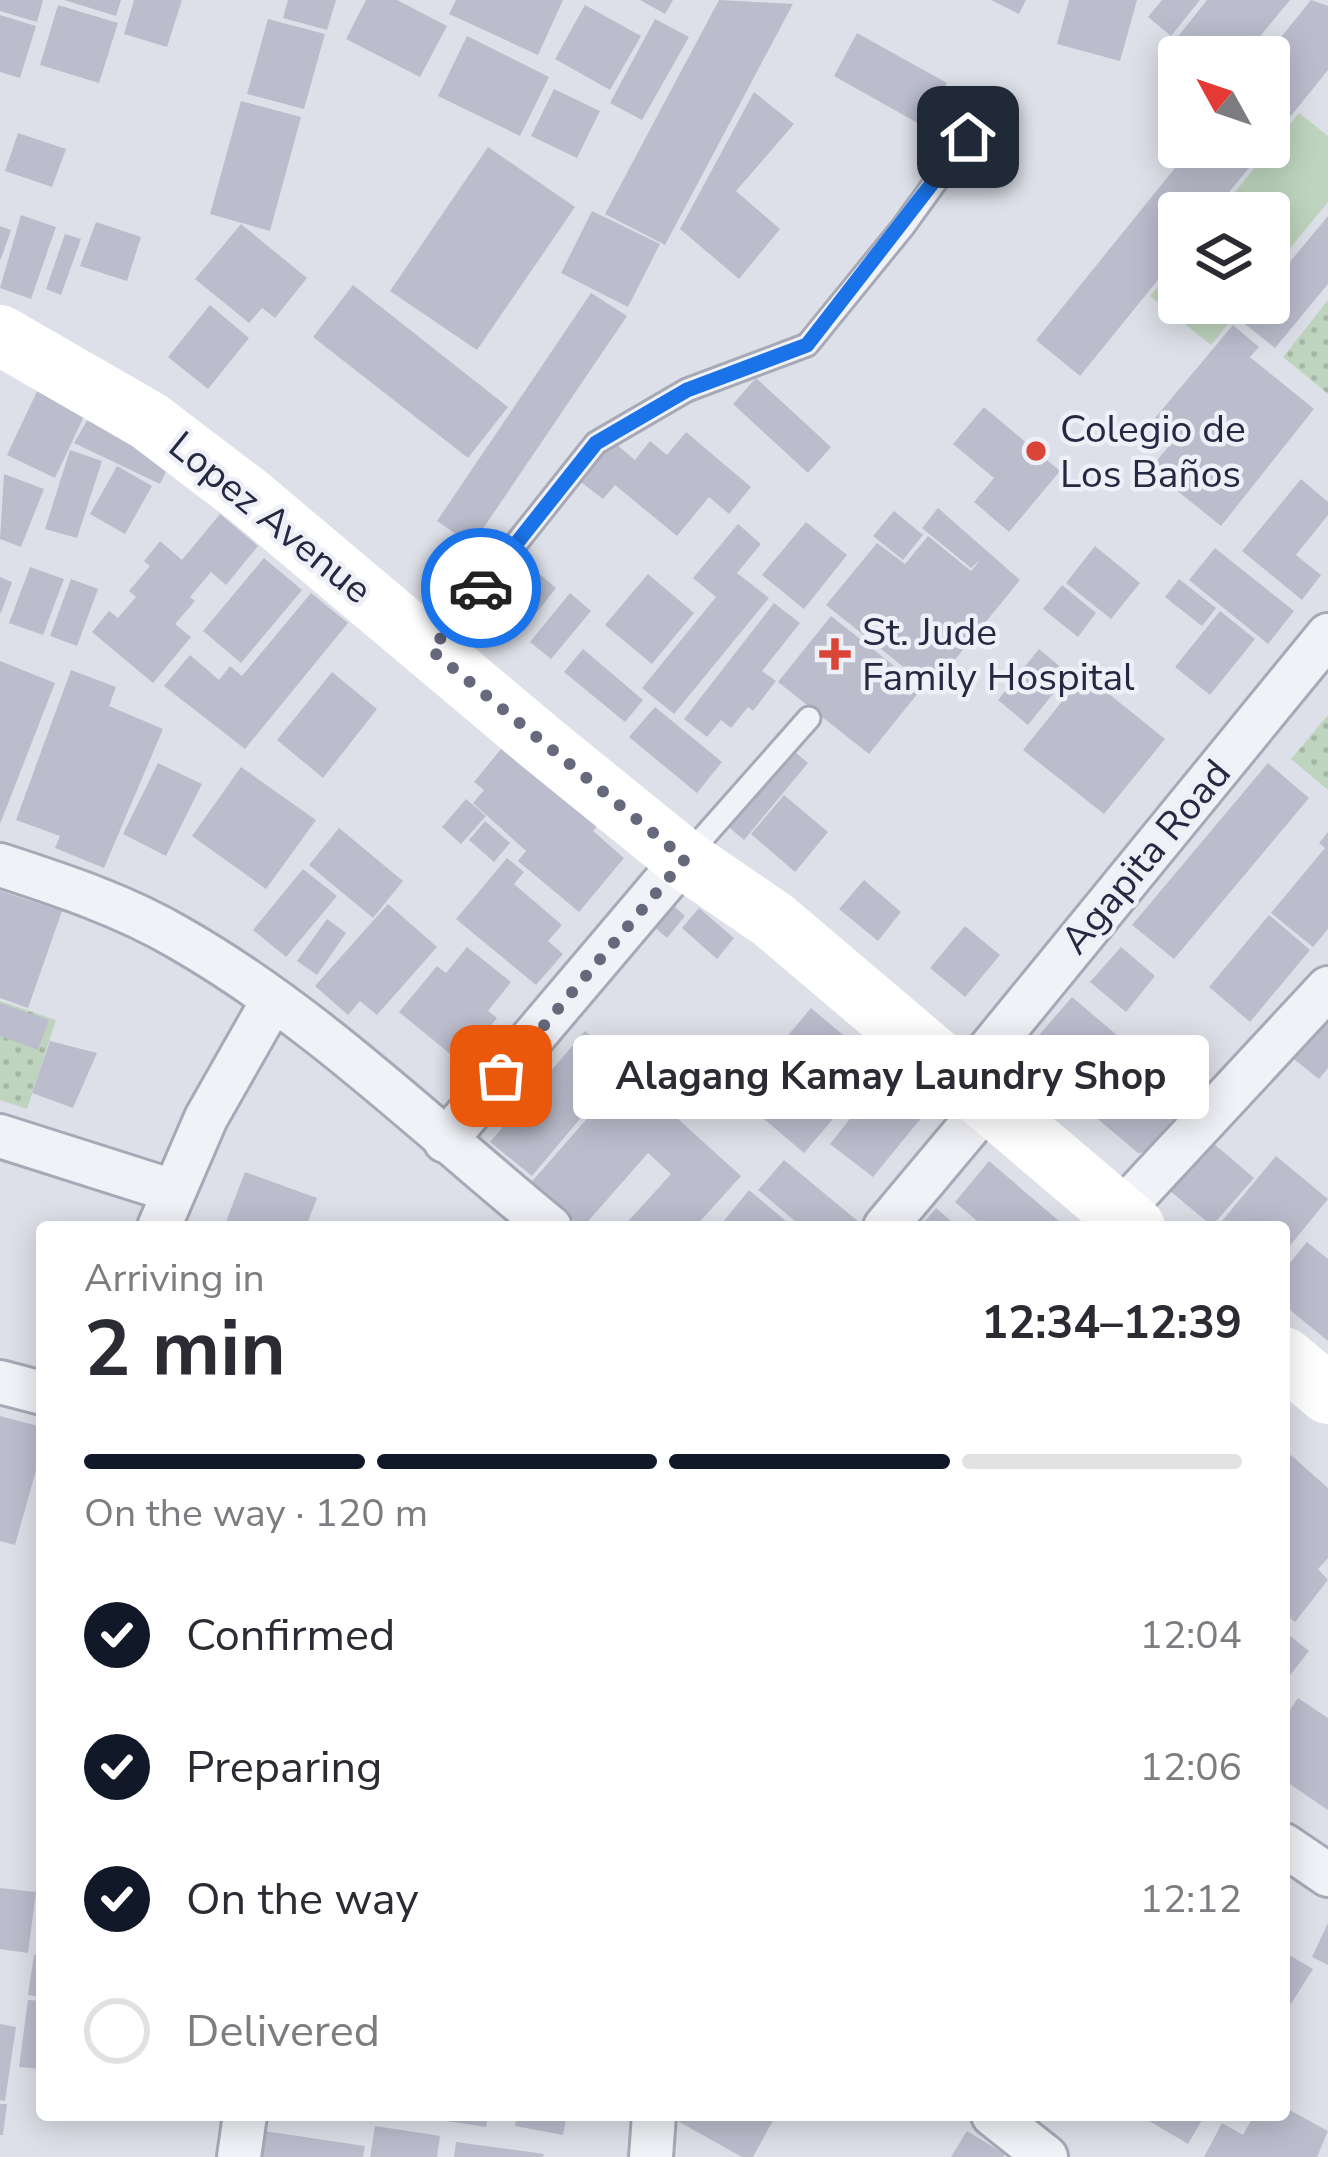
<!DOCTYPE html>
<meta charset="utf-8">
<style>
body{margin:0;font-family:"Nunito Sans",sans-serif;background:#f7f7f7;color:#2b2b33;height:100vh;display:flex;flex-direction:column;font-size:45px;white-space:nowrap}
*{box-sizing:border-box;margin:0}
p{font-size:39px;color:#7c7c81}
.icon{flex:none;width:66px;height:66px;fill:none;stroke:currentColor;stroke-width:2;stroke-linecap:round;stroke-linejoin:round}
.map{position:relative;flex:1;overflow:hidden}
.details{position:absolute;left:36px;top:1221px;width:1254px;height:900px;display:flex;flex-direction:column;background:#fff;border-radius:12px;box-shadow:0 6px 30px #0003}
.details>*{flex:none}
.needle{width:78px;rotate:310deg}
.tools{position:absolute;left:1158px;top:36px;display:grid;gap:24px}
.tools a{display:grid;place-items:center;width:132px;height:132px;border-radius:12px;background:#fff;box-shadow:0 6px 30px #0003;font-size:60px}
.pin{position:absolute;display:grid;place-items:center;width:102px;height:102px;color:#fff;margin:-51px;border-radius:24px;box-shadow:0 6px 18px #0006}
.courier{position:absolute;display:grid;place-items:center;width:120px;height:120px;margin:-60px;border:9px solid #1a73e8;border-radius:50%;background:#fff;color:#222;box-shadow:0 3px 15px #0007}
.bubble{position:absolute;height:84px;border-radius:12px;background:#fff;box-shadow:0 6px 30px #0003;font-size:39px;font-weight:700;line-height:84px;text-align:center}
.overview em{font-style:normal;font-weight:700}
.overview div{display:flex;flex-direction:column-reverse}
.overview{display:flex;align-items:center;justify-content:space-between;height:204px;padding:0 48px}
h1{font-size:78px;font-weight:700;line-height:90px}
.bar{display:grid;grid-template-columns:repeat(4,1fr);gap:18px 12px;align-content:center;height:144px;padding:0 48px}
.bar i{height:15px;border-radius:9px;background:#e1e1e2}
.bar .selected{background:#111827}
.bar p{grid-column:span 4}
ol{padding:0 48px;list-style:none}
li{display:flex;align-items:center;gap:36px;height:132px}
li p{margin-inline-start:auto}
li .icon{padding:12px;border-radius:50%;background:#111827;color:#fff;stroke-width:4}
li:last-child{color:#7c7c81}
li i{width:66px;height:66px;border:6px solid #e1e1e2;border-radius:50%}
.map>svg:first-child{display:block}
.grass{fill:url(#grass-dots)}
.park{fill:#bfd4be}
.building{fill:#bbbdcd}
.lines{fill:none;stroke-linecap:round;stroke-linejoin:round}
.service-casing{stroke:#a7a9b7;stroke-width:27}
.minor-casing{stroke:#a7a9b7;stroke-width:48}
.service{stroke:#f1f2f7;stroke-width:21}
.minor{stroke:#f1f2f7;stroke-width:42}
.secondary{stroke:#fff;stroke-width:60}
.done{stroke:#66697c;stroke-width:12;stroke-dasharray:0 21.6}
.route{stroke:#1a73e8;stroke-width:15}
.poi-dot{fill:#db4537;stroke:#eeeff7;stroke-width:4.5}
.labels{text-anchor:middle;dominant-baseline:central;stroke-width:9;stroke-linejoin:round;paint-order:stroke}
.poi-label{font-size:39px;fill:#262942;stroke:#eeeff7;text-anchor:start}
.street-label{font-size:39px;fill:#262942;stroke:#eeeff7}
</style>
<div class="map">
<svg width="1328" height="2157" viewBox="0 0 1328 2157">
<defs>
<pattern id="grass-dots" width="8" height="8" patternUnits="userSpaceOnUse" patternTransform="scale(3)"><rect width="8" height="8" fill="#bfd4be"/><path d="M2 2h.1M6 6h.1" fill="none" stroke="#a4b6a4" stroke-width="1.8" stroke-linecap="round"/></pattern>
</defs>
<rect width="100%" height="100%" fill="#dee0e9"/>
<!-- grass -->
<g class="grass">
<path d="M1328,300V394L1283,357Z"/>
<path d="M1328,715V790L1291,759Z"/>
<path d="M0,1001L56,1020L27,1109L0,1100Z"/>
</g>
<!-- park -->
<g class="park">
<path d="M1299,113L1328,136V202L1269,274V213H1218Z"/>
<path d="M1179,261V303H1245L1211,345L1150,296Z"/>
</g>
<!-- building -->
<g class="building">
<path d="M0,0H43L37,22L0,11Z"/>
<path d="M64,0H121L116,16Z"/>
<path d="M134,0H182L167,47L124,34Z"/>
<path d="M288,0H336L327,30L283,18Z"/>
<path d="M366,0H397L447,26L420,77L346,39Z"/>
<path d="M456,0H563L538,55L449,14Z"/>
<path d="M640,0H673L665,14Z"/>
<path d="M719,0L793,4L665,245L605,214Z"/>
<path d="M991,0H1026L1019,14Z"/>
<path d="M1069,0H1137L1120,61L1057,44Z"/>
<path d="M1162,0H1200L1171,36L1148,17Z"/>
<path d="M1207,0H1290L1243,57H1190L1176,39Z"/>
<path d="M1311,0L1328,6V70L1269,143L1265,57Z"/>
<path d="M58,5L118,23L99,83L40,65Z"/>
<path d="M585,5L641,36L610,90L555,59Z"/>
<path d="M0,15L36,26L20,78L0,72Z"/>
<path d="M268,19L325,34L304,109L247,94Z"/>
<path d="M655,19L689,37L642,120L610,103Z"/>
<path d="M857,33L947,83L923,126L834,76Z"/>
<path d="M467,36L549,77L520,136L438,96Z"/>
<path d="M554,89L600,111L577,158L531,136Z"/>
<path d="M754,92L794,124L736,191L780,229L739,279L680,229Z"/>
<path d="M241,101L301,117L270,231L210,214Z"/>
<path d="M18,133L66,149L52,187L5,171Z"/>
<path d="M488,147L575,207L477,350L390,291Z"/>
<path d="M1192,147H1266L1212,213H1179V254L1080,376L1036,340Z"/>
<path d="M592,211L660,244L628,307L561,273Z"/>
<path d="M21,215L56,227L31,299L0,288Z"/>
<path d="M1328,216V284L1275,348L1241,321L1256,303H1269V287Z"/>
<path d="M96,222L141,237L127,281L80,266Z"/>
<path d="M241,224L307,278L275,318L262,308L249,323L195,279Z"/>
<path d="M0,226L11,230L1,259H0Z"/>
<path d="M65,234L81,239L61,295L46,289Z"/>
<path d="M353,285L508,407L468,458L313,337Z"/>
<path d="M591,293L627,316L472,545L437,521Z"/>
<path d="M210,305L249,338L208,389L168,357Z"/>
<path d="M1233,325L1259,347L1250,357L1314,409L1221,526L1150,469L1177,436L1155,418Z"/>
<path d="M756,378L831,447L808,473L733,404Z"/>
<path d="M39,387L87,410L55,478L7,455Z"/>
<path d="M984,407L1060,471L1009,532L974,502L994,478L953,444Z"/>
<path d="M91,414L169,466L160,484L74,443Z"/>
<path d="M686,432L751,487L729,514L709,497L677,536L615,485L603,499L577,479L610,439L635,460L650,441L667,455Z"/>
<path d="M70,450L102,461L77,538L45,529Z"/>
<path d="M117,466L152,486L125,534L90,514Z"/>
<path d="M4,474L44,489L21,547L0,539Z"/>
<path d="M1301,479L1328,502V515L1296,555L1321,575L1302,600L1242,551Z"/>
<path d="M938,508L1020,580L931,689L826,605L877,543L905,564L928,536L971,571L981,559L971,568L922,528Z"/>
<path d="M894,511L923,535L903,560L873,536Z"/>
<path d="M220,514L258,546L226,585L211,572L190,597L195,601L175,624L191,637L153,683L92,632L109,611L118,618L136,597L129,591L150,566L144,561L160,541L182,560Z"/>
<path d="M806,522L847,555L804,609L762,575Z"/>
<path d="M738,524L761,544L737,573L769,598L674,714L642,688L716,597L693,578Z"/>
<path d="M1095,546L1140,583L1111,619L1066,583Z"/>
<path d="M1215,548L1294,611L1268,644L1189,580Z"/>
<path d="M264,558L302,590L241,663L203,631Z"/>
<path d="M30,567L64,579L43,635L9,623Z"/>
<path d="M537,572L556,588L533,617L513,601Z"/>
<path d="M648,574L694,613L652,664L605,625Z"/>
<path d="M0,577L12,582L1,613L0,612Z"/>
<path d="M71,579L98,589L77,646L50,636Z"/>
<path d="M1179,579L1216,608L1202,626L1165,597Z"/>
<path d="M1062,585L1096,613L1078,637L1043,609Z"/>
<path d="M311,593L348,623L245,749L164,686L190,655L219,680L230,666L242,676Z"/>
<path d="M570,593L591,611L551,659L530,642Z"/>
<path d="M774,603L800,623L762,671L776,681L753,711L748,707L731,728L721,720L707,737L684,719Z"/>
<path d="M1220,611L1255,639L1210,695L1175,667Z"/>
<path d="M831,616L922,688L869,754L778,682Z"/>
<path d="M583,649L643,700L625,722L564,672Z"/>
<path d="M1039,649L1069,674L1028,725L998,700Z"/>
<path d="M0,661L55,683L0,824Z"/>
<path d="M71,670L116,687L109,706L163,729L104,868L55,848L60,836L16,820Z"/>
<path d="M332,672L377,709L323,778L277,740Z"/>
<path d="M1084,674L1165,739L1104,814L1023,750Z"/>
<path d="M655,707L722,762L697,793L629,737Z"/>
<path d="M788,746L808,763L744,840L724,823Z"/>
<path d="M501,749L597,826L593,831L624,858L579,912L518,861L526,851L473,803L484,790L474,782Z"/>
<path d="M158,763L202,784L166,856L123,834Z"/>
<path d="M1268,763L1309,798L1174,959L1132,925Z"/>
<path d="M241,767L316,820L266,889L192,836Z"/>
<path d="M784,795L828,832L795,872L751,834Z"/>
<path d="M466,799L486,816L461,844L442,827Z"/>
<path d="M485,821L510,843L494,862L469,840Z"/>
<path d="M339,828L403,881L373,918L309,865Z"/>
<path d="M1328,832V929L1313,947L1271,913L1325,848L1319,843Z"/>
<path d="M507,858L524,872L514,884L562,925L548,941L563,954L536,985L456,919Z"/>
<path d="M303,869L337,896L286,957L253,930Z"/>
<path d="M864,880L901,912L878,941L839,909Z"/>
<path d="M0,891L62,911L28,1008L0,998Z"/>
<path d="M666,899L685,916L667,938L648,921Z"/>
<path d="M388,904L437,947L377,1015L360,1001L348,1015L315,986Z"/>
<path d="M699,908L734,938L717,959L682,928Z"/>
<path d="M1269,915L1310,950L1250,1022L1209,987Z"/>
<path d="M327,919L346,933L317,975L297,961Z"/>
<path d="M965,926L1000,955L965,997L930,968Z"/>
<path d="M467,947L511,982L488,1011L497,1018L460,1062L399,1012L437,966L446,973Z"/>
<path d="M1121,947L1155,976L1126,1012L1090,982Z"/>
<path d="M1072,997L1118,1036L1075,1087L1028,1048Z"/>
<path d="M0,1003L49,1020L38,1050L0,1036Z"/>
<path d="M811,1008L879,1065L804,1153L737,1096Z"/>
<path d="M1328,1013V1068L1319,1079L1285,1052Z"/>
<path d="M585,1031L626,1064L532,1176L490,1142Z"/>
<path d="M1155,1035L1207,1079L1146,1152L1138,1153L1093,1115L1094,1108Z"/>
<path d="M50,1041L97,1053L73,1108L32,1093Z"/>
<path d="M627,1073L741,1176L695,1227H623L671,1174L648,1153L583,1227L528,1186Z"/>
<path d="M879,1082L922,1117L873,1177L830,1144Z"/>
<path d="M1199,1131L1254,1178L1212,1226L1157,1180Z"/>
<path d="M1276,1156L1328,1199L1284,1253V1227H1217Z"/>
<path d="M784,1160L865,1227H802L758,1190Z"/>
<path d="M989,1161L1059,1221L1054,1227H984L955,1202Z"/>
<path d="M245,1172L317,1198L306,1227H224Z"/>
<path d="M749,1190L793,1227H719Z"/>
<path d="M936,1208L958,1227H920Z"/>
<path d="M1307,1242L1328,1259V1341L1284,1305V1270Z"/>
<path d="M0,1416L42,1427V1449L15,1545L0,1541Z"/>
<path d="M1284,1449L1328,1488V1558L1318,1569L1328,1580L1295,1622L1284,1613Z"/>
<path d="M1284,1631L1309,1651L1284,1683Z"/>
<path d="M1298,1698L1328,1718V1810L1284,1780V1718Z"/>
<path d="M0,1888L36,1892L28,1953L0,1949Z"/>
<path d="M1328,1923V1965L1312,1957Z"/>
<path d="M1284,1952L1313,1969L1284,2015Z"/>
<path d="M34,1955L42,1956V1997L28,1995Z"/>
<path d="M28,2000L42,2001V2069L19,2067Z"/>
<path d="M0,2024L16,2027L5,2101L0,2100Z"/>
<path d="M0,2104H7L3,2135H0Z"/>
<path d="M1284,2107L1328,2131L1317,2157H1204L1222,2123L1243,2135L1254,2115H1284Z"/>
<path d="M434,2115H488L486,2127L433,2119Z"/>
<path d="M517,2115H567L563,2135L515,2126Z"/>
<path d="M677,2115H776L753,2157H742L674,2119Z"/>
<path d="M1139,2115H1205L1188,2144Z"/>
<path d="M375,2126L440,2136L437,2157H370Z"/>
<path d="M264,2131L365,2146L363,2157H260Z"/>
<path d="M967,2131L1005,2154L1003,2157H951Z"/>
<path d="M456,2142L544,2154L543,2157H454Z"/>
</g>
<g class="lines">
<defs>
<g id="service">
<path d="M432,649L596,443L687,390L807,345L903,227L968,137"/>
<path d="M686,857L809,718"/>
</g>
<g id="minor">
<path d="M0,865C61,885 123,905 179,938C314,1015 430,1129 550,1227"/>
<path d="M965,1079L1328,635"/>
<path d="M0,1136L173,1191"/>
<path d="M445,1141L684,859"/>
<path d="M1119,1213L1328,988"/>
<path d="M159,1227L206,1118L273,1000"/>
<path d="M885,1227L989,1103"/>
<path d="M0,1382L42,1393"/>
<path d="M1284,1845L1328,1875"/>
<path d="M993,2115L1046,2157"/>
<path d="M239,2157L245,2115"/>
<path d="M651,2157L654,2115"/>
</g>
</defs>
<!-- service casing -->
<use href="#service" class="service-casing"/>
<!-- minor casing -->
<use href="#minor" class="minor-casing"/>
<!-- service -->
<use href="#service" class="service"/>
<!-- minor -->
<use href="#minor" class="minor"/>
<!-- secondary -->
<g class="secondary">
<path d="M0,335L149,421L249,497L541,743L684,859L773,920L1135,1227"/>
<path d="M1284,1357L1328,1394"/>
</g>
</g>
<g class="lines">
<!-- done -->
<path class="done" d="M481,588L431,650L685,859L501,1076"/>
<!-- route -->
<path class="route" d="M481,588L596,443L687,390L807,345L968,137"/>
</g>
<!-- markers -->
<g class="poi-dot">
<circle cx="1036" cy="451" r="12"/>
<path d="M829 636h12v12h12v12h-12v12h-12v-12h-12v-12h12z"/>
</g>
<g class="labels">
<!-- poi labels -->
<g class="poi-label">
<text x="1060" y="429">Colegio de<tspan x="1060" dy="45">Los Baños</tspan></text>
<text x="862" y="632">St. Jude<tspan x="862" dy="45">Family Hospital</tspan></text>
</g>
<!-- street labels -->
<g class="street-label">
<text transform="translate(270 518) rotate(39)">Lopez Avenue</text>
<text transform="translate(1146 857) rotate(-50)">Agapita Road</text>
</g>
</g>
</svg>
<div class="tools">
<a><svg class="needle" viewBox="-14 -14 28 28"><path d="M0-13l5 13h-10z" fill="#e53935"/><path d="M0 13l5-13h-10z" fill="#7c7c81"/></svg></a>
<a><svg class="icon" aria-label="layers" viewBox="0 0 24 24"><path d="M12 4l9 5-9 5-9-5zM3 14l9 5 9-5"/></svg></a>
</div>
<div class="pin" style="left:501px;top:1076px;background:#ea580c"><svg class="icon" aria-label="bag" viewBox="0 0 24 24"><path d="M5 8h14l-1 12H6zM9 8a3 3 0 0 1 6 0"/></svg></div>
<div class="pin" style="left:968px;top:137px;background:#1f2937"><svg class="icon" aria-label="home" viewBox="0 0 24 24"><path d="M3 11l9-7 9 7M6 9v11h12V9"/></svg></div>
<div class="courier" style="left:481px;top:588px"><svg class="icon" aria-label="car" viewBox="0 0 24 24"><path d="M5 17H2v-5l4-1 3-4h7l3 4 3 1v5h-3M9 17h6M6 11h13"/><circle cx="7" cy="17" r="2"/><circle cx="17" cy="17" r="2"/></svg></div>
<div class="bubble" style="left:573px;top:1035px;width:636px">Alagang Kamay Laundry Shop</div>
<section class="details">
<div class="overview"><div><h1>2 min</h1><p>Arriving in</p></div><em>12:34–12:39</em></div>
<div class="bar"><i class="selected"></i><i class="selected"></i><i class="selected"></i><i></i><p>On the way · 120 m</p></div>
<ol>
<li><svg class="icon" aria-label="check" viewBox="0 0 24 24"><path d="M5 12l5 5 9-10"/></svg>Confirmed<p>12:04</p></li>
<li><svg class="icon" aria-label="check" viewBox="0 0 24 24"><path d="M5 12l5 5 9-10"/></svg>Preparing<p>12:06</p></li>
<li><svg class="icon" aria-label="check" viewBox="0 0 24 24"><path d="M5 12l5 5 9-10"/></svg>On the way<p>12:12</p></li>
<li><i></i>Delivered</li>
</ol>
</section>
</div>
